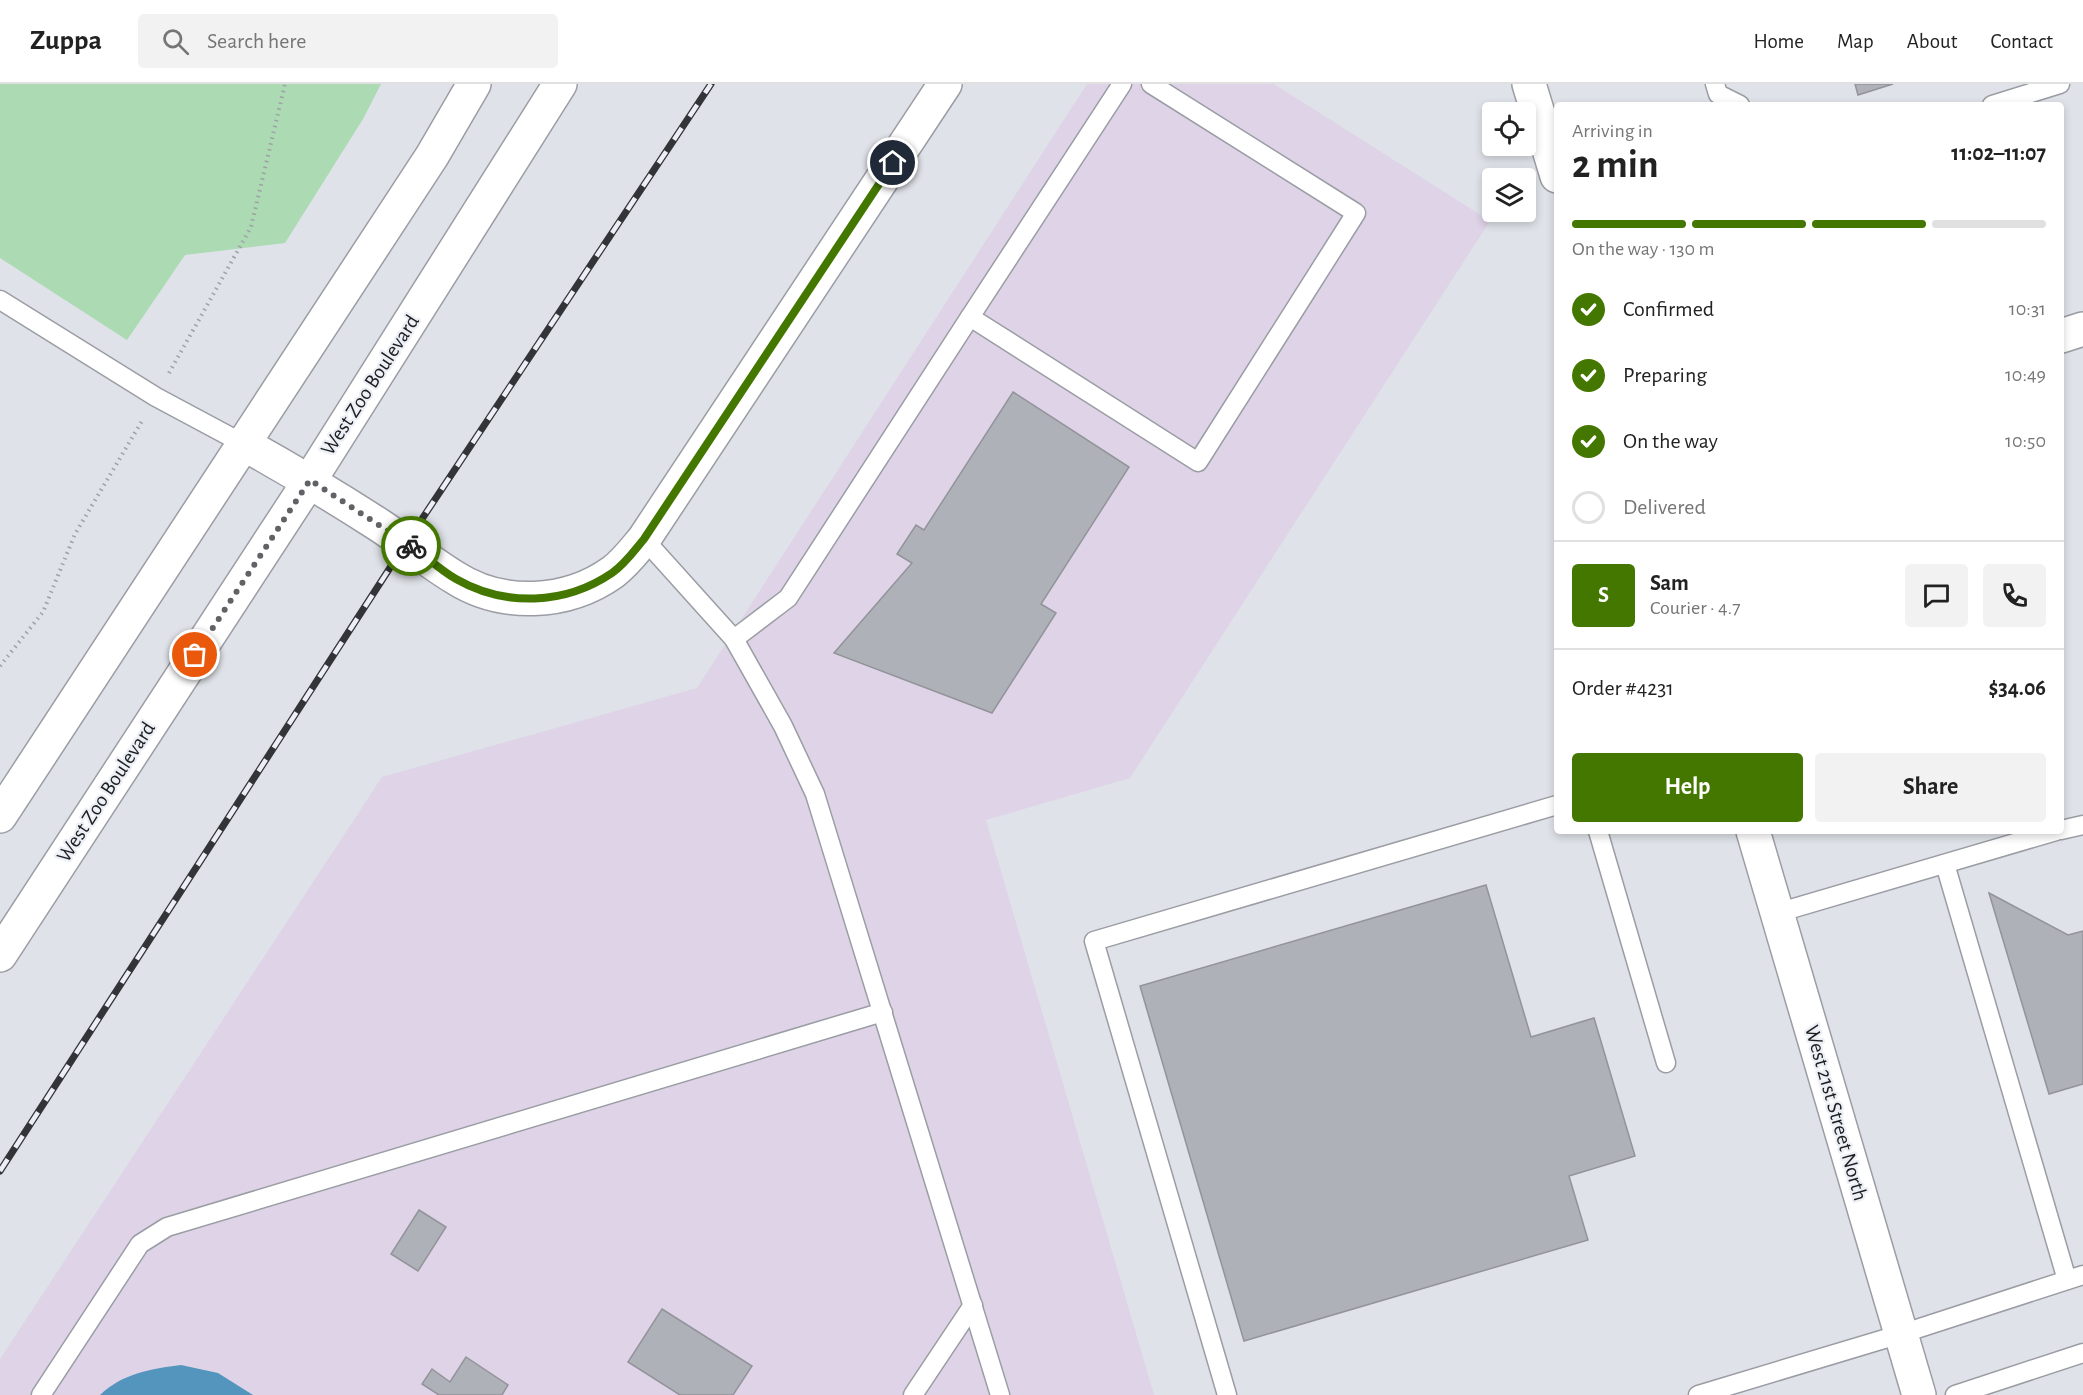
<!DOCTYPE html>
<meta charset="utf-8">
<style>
body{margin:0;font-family:"Alegreya Sans",sans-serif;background:#f2f2f2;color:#222;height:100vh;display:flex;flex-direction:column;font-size:22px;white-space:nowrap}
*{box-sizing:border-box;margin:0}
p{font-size:20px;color:#767676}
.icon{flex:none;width:33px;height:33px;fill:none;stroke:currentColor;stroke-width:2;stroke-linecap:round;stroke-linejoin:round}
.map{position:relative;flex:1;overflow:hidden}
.panel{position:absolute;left:1554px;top:18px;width:510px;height:732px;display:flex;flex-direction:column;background:#fff;border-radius:6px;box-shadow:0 3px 9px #0003}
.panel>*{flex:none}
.tools{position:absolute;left:1482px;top:18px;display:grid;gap:12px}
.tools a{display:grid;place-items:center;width:54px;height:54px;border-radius:6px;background:#fff;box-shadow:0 3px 9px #0003;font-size:30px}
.pin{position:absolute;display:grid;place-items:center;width:51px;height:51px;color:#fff;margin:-26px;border:3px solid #fff;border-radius:50%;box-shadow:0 2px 6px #0007}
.courier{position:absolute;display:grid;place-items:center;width:60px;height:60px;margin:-30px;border:4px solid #470;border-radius:50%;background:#fff;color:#222;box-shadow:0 2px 8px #0007}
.headline em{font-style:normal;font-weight:700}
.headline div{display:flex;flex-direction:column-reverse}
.headline{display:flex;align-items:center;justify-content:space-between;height:102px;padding:0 18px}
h1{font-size:39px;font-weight:700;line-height:45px}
.bar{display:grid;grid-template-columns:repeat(4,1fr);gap:9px 6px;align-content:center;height:72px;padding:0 18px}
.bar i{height:8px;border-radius:4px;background:#e0e0e0}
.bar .current{background:#470}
.bar p{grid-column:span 4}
.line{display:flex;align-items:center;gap:15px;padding:0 18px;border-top:2px solid #e0e0e0}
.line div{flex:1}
.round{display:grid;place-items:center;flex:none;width:63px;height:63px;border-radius:6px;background:#f2f2f2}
ol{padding:0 18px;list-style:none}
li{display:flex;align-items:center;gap:18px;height:66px}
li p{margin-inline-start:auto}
li .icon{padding:6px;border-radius:50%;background:#470;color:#fff;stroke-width:4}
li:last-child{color:#767676}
li i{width:33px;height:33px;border:3px solid #e0e0e0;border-radius:50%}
.action{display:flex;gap:12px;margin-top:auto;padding:12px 18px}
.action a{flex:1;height:69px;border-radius:6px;background:#470;color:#fff;font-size:24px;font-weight:700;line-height:69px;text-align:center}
.action a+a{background:#f2f2f2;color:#222}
header{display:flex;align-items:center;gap:36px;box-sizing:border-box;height:84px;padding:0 30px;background:#fff;border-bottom:2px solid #e0e0e0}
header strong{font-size:28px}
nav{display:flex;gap:33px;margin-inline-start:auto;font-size:21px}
.search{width:420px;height:54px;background:#f2f2f2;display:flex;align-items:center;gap:15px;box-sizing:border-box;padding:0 21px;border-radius:6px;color:#767676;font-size:22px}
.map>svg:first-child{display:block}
.industrial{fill:#ded3e7}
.green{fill:#abdab3}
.water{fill:#5495bd}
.building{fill:#afb1b8;stroke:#92949a;stroke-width:1.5}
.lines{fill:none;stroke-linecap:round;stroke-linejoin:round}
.service-casing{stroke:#9b9da4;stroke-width:21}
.minor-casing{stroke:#9b9da4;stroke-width:36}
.tertiary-casing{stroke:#9b9da4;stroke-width:36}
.secondary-casing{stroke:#9b9da4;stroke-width:36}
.path{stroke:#9fa1a6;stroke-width:4;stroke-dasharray:1.5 4.5;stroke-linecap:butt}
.service{stroke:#fff;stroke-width:18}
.minor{stroke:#fff;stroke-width:33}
.tertiary{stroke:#fff;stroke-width:33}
.secondary{stroke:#fff;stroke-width:33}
.rail-casing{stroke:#333437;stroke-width:7}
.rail{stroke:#eceff6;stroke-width:4.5;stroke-dasharray:14;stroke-linecap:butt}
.done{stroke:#606265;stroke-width:6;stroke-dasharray:0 10.8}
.route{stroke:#470;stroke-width:8}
.labels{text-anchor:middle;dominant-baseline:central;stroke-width:4.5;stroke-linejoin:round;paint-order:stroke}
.street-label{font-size:21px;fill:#1c1d1f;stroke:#eceff6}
</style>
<header>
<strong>Zuppa</strong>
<div class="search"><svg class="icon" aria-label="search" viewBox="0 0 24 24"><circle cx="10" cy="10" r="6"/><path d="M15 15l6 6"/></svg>Search here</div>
<nav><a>Home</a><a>Map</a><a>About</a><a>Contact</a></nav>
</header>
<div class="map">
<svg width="2083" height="1311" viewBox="0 0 2083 1311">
<rect width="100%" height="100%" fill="#dfe2e8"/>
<!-- industrial -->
<path class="industrial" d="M1087,0H1274L1490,137L1130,694L986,736L1154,1311H0V1275L382,693L697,604Z"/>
<!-- green -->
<path class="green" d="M0,0H381L363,35L285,159L185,171L127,256L0,174Z"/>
<!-- water -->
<path class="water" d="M181,1281L218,1289L253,1311H100C123,1289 151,1285 181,1281Z"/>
<!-- building -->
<g class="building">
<path d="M1855,0H1893L1858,11Z"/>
<path d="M1013,308L1129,383L1041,520L1056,529L992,629L834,569L912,479L897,470L916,441L924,446Z"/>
<path d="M1486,801L1531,953L1594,934L1635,1072L1569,1092L1588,1156L1244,1257L1140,902Z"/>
<path d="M1989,809L2068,851L2083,847V1000L2049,1010Z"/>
<path d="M419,1126L446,1143L418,1187L391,1170Z"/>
<path d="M662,1225L752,1282L733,1311H680L628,1278Z"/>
<path d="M466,1273L508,1301L502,1311H439L422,1300L432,1285L450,1298Z"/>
</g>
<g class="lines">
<defs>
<g id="service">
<path d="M1122,0L970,233L1198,378L1356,129L1151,0"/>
<path d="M1715,0L1718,10L1740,21"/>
<path d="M1992,21L2060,0"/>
<path d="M0,216L156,313L242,359"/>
<path d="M644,455L734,555L788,514L970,233"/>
<path d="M734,555L783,642L815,710L1000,1311"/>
<path d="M2061,746L2083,741"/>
<path d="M1598,747L1666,979"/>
<path d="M1945,780L2067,1196"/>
<path d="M1777,829L2056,747"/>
<path d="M41,1311L140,1160L167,1143L883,928"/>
<path d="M913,1311L973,1221"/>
<path d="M1227,1311L1094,857L1557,721"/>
<path d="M1698,1311L1901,1250L2083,1191"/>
<path d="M1955,1311L2083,1269"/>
</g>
<path id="minor" d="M2061,252L2083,245"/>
<g id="tertiary">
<path d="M1529,0L1557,92"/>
<path d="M242,359C289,385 334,412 379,441C405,458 428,477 454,493C502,524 567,521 613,488C625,479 634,467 644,455L945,0"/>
<path d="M1753,747L1919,1311"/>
</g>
<g id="secondary">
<path d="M0,732L432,72L474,0"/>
<path d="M0,871L310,396L560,0"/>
</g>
</defs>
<!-- service casing -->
<use href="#service" class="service-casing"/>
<!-- minor casing -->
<use href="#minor" class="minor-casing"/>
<!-- tertiary casing -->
<use href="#tertiary" class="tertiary-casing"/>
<!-- secondary casing -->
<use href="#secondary" class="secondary-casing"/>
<!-- path -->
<g class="path">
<path d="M169,289L251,143L285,0"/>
<path d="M0,582L43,528L75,450L142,337"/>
</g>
<!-- service -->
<use href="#service" class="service"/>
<!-- minor -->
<use href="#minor" class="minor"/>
<!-- tertiary -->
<use href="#tertiary" class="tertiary"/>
<!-- secondary -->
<use href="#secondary" class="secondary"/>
<defs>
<path id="rail" d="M0,1087L406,459L711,0"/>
</defs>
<!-- rail casing -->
<use href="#rail" class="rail-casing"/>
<!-- rail -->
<use href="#rail" class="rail"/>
</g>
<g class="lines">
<!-- done -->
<path class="done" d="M195,571L310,396L411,462"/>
<!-- route -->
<path class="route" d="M411,462C426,472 440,486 456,495C505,523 565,521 612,489C625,480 634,467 644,455L893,79"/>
</g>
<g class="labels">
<!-- street labels -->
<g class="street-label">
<text transform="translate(370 301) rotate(-57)">West Zoo Boulevard</text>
<text transform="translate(106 708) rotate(-57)">West Zoo Boulevard</text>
<text transform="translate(1836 1029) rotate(74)">West 21st Street North</text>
</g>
</g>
</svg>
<div class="tools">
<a><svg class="icon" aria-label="locate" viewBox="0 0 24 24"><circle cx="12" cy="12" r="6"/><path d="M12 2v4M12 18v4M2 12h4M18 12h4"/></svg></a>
<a><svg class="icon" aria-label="layers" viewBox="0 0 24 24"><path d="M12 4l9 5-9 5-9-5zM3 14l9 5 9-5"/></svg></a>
</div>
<div class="pin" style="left:195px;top:571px;background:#ea580c"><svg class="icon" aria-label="bag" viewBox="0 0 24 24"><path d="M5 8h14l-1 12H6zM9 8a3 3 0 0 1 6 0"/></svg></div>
<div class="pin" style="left:893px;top:79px;background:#1f2937"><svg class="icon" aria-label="home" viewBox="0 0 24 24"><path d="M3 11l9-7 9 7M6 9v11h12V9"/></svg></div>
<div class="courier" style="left:411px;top:462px"><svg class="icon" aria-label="bike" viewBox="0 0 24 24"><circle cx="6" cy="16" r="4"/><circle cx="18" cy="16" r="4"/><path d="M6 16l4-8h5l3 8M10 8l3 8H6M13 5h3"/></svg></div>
<section class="panel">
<div class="headline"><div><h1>2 min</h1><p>Arriving in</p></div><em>11:02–11:07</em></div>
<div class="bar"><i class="current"></i><i class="current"></i><i class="current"></i><i></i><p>On the way · 130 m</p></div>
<ol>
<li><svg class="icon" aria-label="check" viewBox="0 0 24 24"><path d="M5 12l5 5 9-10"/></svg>Confirmed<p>10:31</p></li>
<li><svg class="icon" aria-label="check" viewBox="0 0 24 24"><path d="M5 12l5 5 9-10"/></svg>Preparing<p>10:49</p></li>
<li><svg class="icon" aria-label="check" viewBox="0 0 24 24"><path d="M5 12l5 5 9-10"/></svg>On the way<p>10:50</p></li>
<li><i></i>Delivered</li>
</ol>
<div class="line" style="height:108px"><b class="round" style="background:#470;color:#fff">S</b><div><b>Sam</b><p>Courier · 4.7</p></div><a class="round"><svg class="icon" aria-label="chat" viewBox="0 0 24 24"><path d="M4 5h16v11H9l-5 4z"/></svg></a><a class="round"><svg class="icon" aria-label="phone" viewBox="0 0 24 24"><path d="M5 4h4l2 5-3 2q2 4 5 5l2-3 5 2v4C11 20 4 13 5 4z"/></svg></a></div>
<div class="line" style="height:78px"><div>Order #4231</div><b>$34.06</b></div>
<div class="action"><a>Help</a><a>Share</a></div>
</section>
</div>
